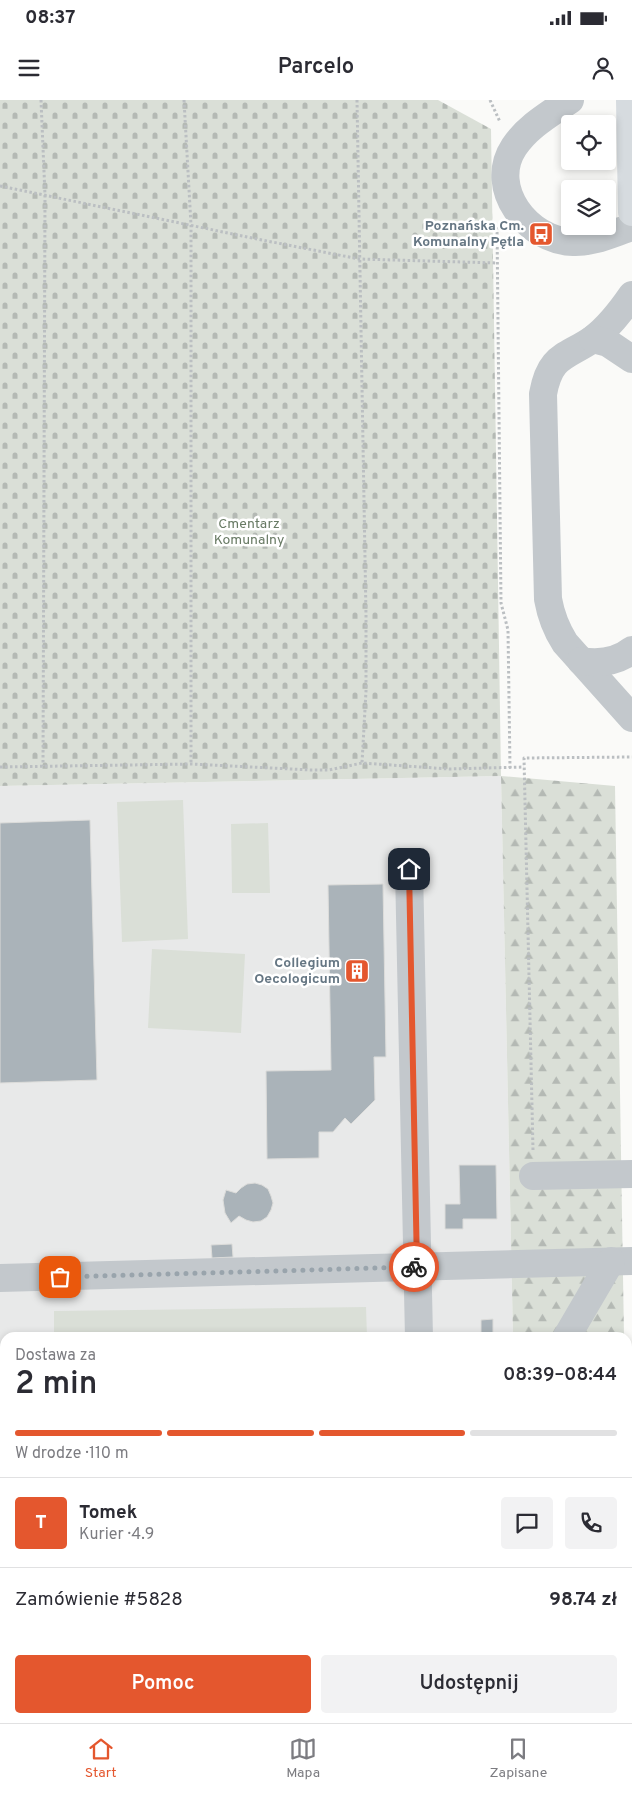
<!DOCTYPE html>
<html lang="pl">
<meta charset="utf-8">
<style>
body{margin:0;font-family:Overpass,sans-serif;background:#f2f2f3;color:#2b2b33;height:100vh;display:flex;flex-direction:column;font-size:19px;white-space:nowrap}
*{box-sizing:border-box;margin:0}
p{font-size:16px;color:#7c7c81}
.icon{flex:none;width:28px;height:28px;fill:none;stroke:currentColor;stroke-width:2;stroke-linecap:round;stroke-linejoin:round}
.map{position:relative;flex:1;overflow:hidden}
.details{position:absolute;left:0px;top:1232px;width:632px;height:391px;display:flex;flex-direction:column;background:#fff;border-radius:15px 15px 0 0;box-shadow:0 2px 8px #0003}
.details>*{flex:none}
.tools{position:absolute;left:561px;top:15px;display:grid;gap:10px}
.tools a{display:grid;place-items:center;width:55px;height:55px;border-radius:5px;background:#fff;box-shadow:0 2px 8px #0003;font-size:25px}
.pin{position:absolute;display:grid;place-items:center;width:42px;height:42px;color:#fff;margin:-21px;border-radius:10px;box-shadow:0 2px 8px #0006}
.courier{position:absolute;display:grid;place-items:center;width:50px;height:50px;margin:-25px;border:4px solid #e4572e;border-radius:50%;background:#fff;color:#222;box-shadow:0 1px 6px #0007}
.headline em{font-style:normal;font-weight:600}
.headline div{display:flex;flex-direction:column-reverse}
.headline{display:flex;align-items:center;justify-content:space-between;height:85px;padding:0 15px}
h1{font-size:32px;font-weight:600;line-height:38px}
.bar{display:grid;grid-template-columns:repeat(4,1fr);gap:8px 5px;align-content:center;height:60px;padding:0 15px}
.bar i{height:6px;border-radius:4px;background:#e1e1e2}
.bar .on{background:#e4572e}
.bar p{grid-column:span 4}
.line{display:flex;align-items:center;gap:12px;padding:0 15px;border-top:1px solid #e1e1e2}
.line div{flex:1}
.round{display:grid;place-items:center;flex:none;width:52px;height:52px;border-radius:5px;background:#f2f2f3}
.button{display:flex;gap:10px;margin-top:auto;padding:10px 15px}
.button a{flex:1;height:58px;border-radius:5px;background:#e4572e;color:#fff;font-size:20px;font-weight:600;line-height:58px;text-align:center}
.button a+a{background:#f2f2f3;color:#2b2b33}
.status{display:flex;justify-content:space-between;align-items:center;height:35px;padding:0 25px;background:#fff;direction:ltr}
.status svg{height:14px;fill:currentColor}
header{display:flex;justify-content:space-between;align-items:center;height:65px;padding:0 15px;background:#fff;font-size:22px;font-weight:600}
.tabs{display:flex;justify-content:space-around;align-items:center;height:70px;border-top:1px solid #e1e1e2;background:#fff;font-size:14px;color:#7c7c81}
.tabs a{display:grid;justify-items:center;gap:2px}
.tabs .on{color:#e4572e}
.map>svg:first-child{display:block}
.built{fill:#e8e9e9}
.grass{fill:#dadfd7}
.forest{fill:url(#forest-firs)}
.cemetery{fill:url(#cemetery-stones)}
.building{fill:#aab3b9;stroke:#dcdcda}
.lines{fill:none;stroke-linecap:round;stroke-linejoin:round}
.path{stroke:#bbbfc2;stroke-width:3;stroke-dasharray:2.5 2.5;stroke-linecap:butt}
.minor{stroke:#c3c8cc;stroke-width:28}
.major{stroke:#d6dbdf;stroke-width:28}
.done{stroke:#99a4ac;stroke-width:5;stroke-dasharray:0 9}
.route{stroke:#e4572e;stroke-width:6}
.labels{text-anchor:middle;dominant-baseline:central;stroke-width:5;stroke-linejoin:round;paint-order:stroke}
.poi-label{font-size:14px;font-weight:bold;fill:#657683;stroke:#fff;text-anchor:end}
.park-label{font-size:14px;fill:#687a64;stroke:#fff}
</style>
<div class="status"><b>08:37</b><svg viewBox="0 0 49 12"><path d="M0 12V9h3v3zM5 12V6h3v6zM10 12V3h3v9zM15 12V0h3v12zM26 1h20v11H26zM47 4h2v5h-2z"/></svg></div>
<header><svg class="icon" aria-label="menu" viewBox="0 0 24 24"><path d="M4 6h16M4 12h16M4 18h16"/></svg>Parcelo<svg class="icon" aria-label="person" viewBox="0 0 24 24"><circle cx="12" cy="8" r="4"/><path d="M4 21q1-7 8-7t8 7"/></svg></header>
<div class="map">
<svg width="632" height="1623" viewBox="0 0 632 1623">
<defs>
<pattern id="forest-firs" width="22" height="20" patternUnits="userSpaceOnUse" patternTransform="scale(1.25)"><rect width="22" height="20" fill="#dadfd7"/><path d="M5 1l3.5 6h-7zM16 11l3.5 6h-7z" fill="#b4b9b4"/></pattern>
<pattern id="cemetery-stones" width="16" height="16" patternUnits="userSpaceOnUse" patternTransform="scale(1.25)"><rect width="16" height="16" fill="#dadfd7"/><path d="M2 7V4a2 2 0 0 1 4 0v3zM10 15v-3a2 2 0 0 1 4 0v3z" fill="#b4b9b4"/></pattern>
</defs>
<rect width="100%" height="100%" fill="#fafaf8"/>
<!-- built -->
<path class="built" d="M501,676L513,1237L5,1238V1619H521V1623H0V686Z"/>
<!-- grass -->
<g class="grass">
<path d="M183,700L188,839L122,842L117,702Z"/>
<path d="M268,723L270,793H232L231,724Z"/>
<path d="M152,849L245,854L241,933L148,928Z"/>
<path d="M366,1207L367,1237H54V1211Z"/>
</g>
<!-- forest -->
<g class="forest">
<path d="M501,676L615,686L624,1237H513Z"/>
<path d="M628,1461L630,1623H521V1619H628Z"/>
</g>
<!-- cemetery -->
<path class="cemetery" d="M0,0H438L491,29L501,676L0,686Z"/>
<!-- building -->
<g class="building">
<path d="M90,720L97,980L0,983V723Z"/>
<path d="M383,784L386,957H374L375,1000L351,1024L345,1018L333,1032H319V1058L267,1059L266,971L331,970L328,785Z"/>
<path d="M459,1065H496L497,1119H463V1129H445V1104H460Z"/>
<path d="M255,1083L262,1085L268,1089L271,1096L273,1103L271,1110L267,1117L261,1121L253,1122L246,1120L239,1116L231,1123L225,1113L223,1100L226,1090L236,1093L241,1088L247,1084Z"/>
<path d="M232,1144L233,1157L212,1158L211,1145Z"/>
<path d="M493,1219V1238H481V1220Z"/>
</g>
<g class="lines">
<!-- path -->
<g class="path">
<path d="M41,0L45,95L43,666"/>
<path d="M184,0L191,125V664"/>
<path d="M357,0L366,515V591L362,663"/>
<path d="M490,0L500,22"/>
<path d="M0,86L262,140L359,159L497,163"/>
<path d="M497,127L501,503L508,530L510,668"/>
<path d="M0,667L191,664L312,670H329L362,663L449,669L524,667"/>
<path d="M533,1050L524,658L632,657"/>
</g>
<!-- minor -->
<g class="minor">
<path d="M570,0C550,14 528,26 514,47C487,88 528,141 573,142C593,143 613,133 632,127"/>
<path d="M632,195C621,211 609,227 593,239C565,258 550,255 543,294L548,499C551,516 556,529 565,543L632,618"/>
<path d="M593,239L608,243L632,259"/>
<path d="M581,561C600,564 617,562 632,550"/>
<path d="M409,769L419,1238"/>
<path d="M533,1076L632,1074"/>
<path d="M0,1178L632,1161"/>
<path d="M566,1238L611,1161"/>
<path d="M628,1339H632"/>
<path d="M0,1583H5"/>
<path d="M430,1619L473,1623"/>
</g>
<!-- major -->
<path class="major" d="M630,0L632,112"/>
</g>
<g class="lines">
<!-- done -->
<path class="done" d="M60,1177L414,1167"/>
<!-- route -->
<path class="route" d="M409,769L417,1167H414"/>
</g>
<!-- icons -->
<defs>
<symbol id="bus-square" viewBox="-11 -11 22 22"><rect x="-9" y="-9" width="18" height="18" rx="4" fill="#e4572e" stroke="#fff"/><path d="M-5-6H5V4H4V6H2V4H-2V6H-4V4H-5ZM-3.5-4V0h7V-4ZM-3.5 1.2v1.5H-2V1.2ZM2 1.2v1.5H3.5V1.2Z" fill="#fff"/></symbol>
<symbol id="building-square" viewBox="-11 -11 22 22"><rect x="-9" y="-9" width="18" height="18" rx="4" fill="#e4572e" stroke="#fff"/><path d="M-4-6H4V6H1V3H-1V6H-4ZM-2.5-4.3h1.7v1.8h-1.7ZM.8-4.3h1.7v1.8H.8ZM-2.5-1h1.7V.8h-1.7ZM.8-1h1.7V.8H.8Z" fill="#fff"/></symbol>
</defs>
<g fill-rule="evenodd">
<use href="#bus-square" x="527" y="120" width="28" height="28"/>
<use href="#building-square" x="343" y="857" width="28" height="28"/>
</g>
<g class="labels">
<!-- poi labels -->
<g class="poi-label">
<text x="524" y="126">Poznańska Cm.<tspan x="524" dy="16">Komunalny Pętla</tspan></text>
<text x="340" y="863">Collegium<tspan x="340" dy="16">Oecologicum</tspan></text>
</g>
<!-- park labels -->
<g class="park-label">
<text x="249" y="424">Cmentarz<tspan x="249" dy="16">Komunalny</tspan></text>
</g>
</g>
</svg>
<div class="tools">
<a><svg class="icon" aria-label="locate" viewBox="0 0 24 24"><circle cx="12" cy="12" r="6"/><path d="M12 2v4M12 18v4M2 12h4M18 12h4"/></svg></a>
<a><svg class="icon" aria-label="layers" viewBox="0 0 24 24"><path d="M12 4l9 5-9 5-9-5zM3 14l9 5 9-5"/></svg></a>
</div>
<div class="pin" style="left:60px;top:1177px;background:#ea580c"><svg class="icon" aria-label="bag" viewBox="0 0 24 24"><path d="M5 8h14l-1 12H6zM9 8a3 3 0 0 1 6 0"/></svg></div>
<div class="pin" style="left:409px;top:769px;background:#1f2937"><svg class="icon" aria-label="home" viewBox="0 0 24 24"><path d="M3 11l9-7 9 7M6 9v11h12V9"/></svg></div>
<div class="courier" style="left:414px;top:1167px"><svg class="icon" aria-label="bike" viewBox="0 0 24 24"><circle cx="6" cy="16" r="4"/><circle cx="18" cy="16" r="4"/><path d="M6 16l4-8h5l3 8M10 8l3 8H6M13 5h3"/></svg></div>
<section class="details">
<div class="headline"><div><h1>2 min</h1><p>Dostawa za</p></div><em>08:39–08:44</em></div>
<div class="bar"><i class="on"></i><i class="on"></i><i class="on"></i><i></i><p>W drodze · 110 m</p></div>
<div class="line" style="height:90px"><b class="round" style="background:#e4572e;color:#fff">T</b><div><b>Tomek</b><p>Kurier · 4.9</p></div><a class="round"><svg class="icon" aria-label="chat" viewBox="0 0 24 24"><path d="M4 5h16v11H9l-5 4z"/></svg></a><a class="round"><svg class="icon" aria-label="phone" viewBox="0 0 24 24"><path d="M5 4h4l2 5-3 2q2 4 5 5l2-3 5 2v4C11 20 4 13 5 4z"/></svg></a></div>
<div class="line" style="height:65px"><div>Zamówienie #5828</div><b>98.74 zł</b></div>
<div class="button"><a>Pomoc</a><a>Udostępnij</a></div>
</section>
</div>
<nav class="tabs">
<a class="on"><svg class="icon" aria-label="home" viewBox="0 0 24 24"><path d="M3 11l9-7 9 7M6 9v11h12V9"/></svg>Start</a>
<a><svg class="icon" aria-label="map" viewBox="0 0 24 24"><path d="M3 6l6-2 6 2 6-2v14l-6 2-6-2-6 2zM9 4v14M15 6v14"/></svg>Mapa</a>
<a><svg class="icon" aria-label="saved" viewBox="0 0 24 24"><path d="M7 4h10v16l-5-4-5 4z"/></svg>Zapisane</a>
</nav>
